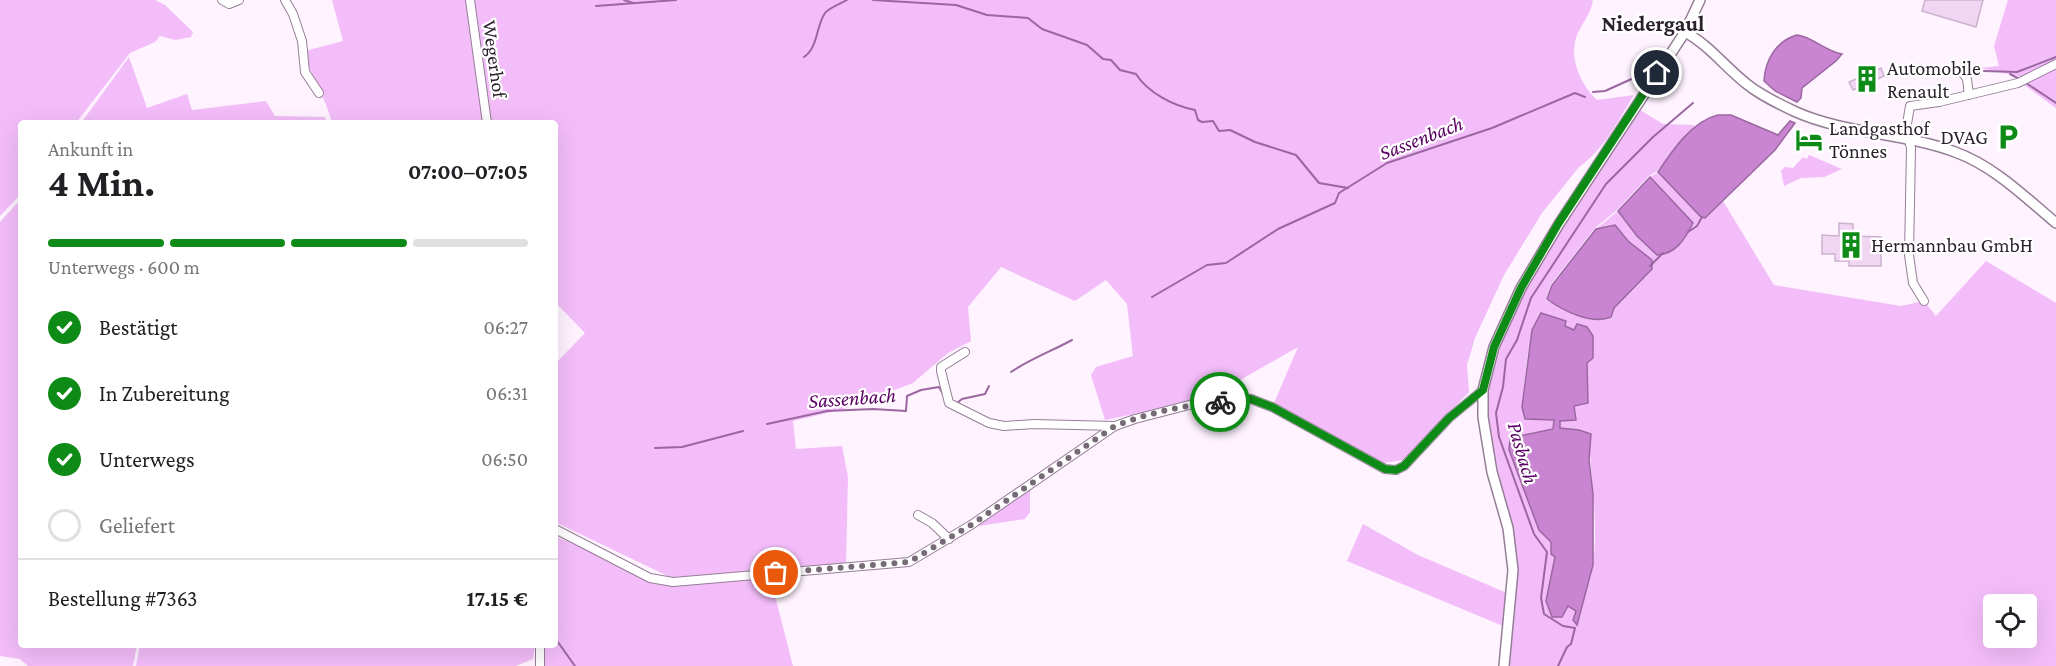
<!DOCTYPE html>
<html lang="de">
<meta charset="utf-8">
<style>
body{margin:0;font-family:"Crimson Pro",serif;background:#f6f6f6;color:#202124;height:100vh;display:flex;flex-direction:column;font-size:22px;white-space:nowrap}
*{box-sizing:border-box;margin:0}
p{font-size:20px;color:#757577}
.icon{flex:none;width:33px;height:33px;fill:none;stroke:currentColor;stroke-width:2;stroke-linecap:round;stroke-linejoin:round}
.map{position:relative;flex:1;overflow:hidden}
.panel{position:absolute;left:18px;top:120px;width:540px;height:528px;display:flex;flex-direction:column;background:#fff;border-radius:6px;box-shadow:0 6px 24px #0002}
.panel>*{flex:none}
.tools{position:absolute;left:1983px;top:594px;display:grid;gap:12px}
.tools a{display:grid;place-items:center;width:54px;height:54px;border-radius:6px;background:#fff;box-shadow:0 6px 24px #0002;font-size:30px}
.pin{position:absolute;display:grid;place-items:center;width:51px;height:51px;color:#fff;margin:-26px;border:3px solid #fff;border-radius:50%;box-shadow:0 2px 6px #0007}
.courier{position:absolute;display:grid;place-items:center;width:60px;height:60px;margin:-30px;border:4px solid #0e8b16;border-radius:50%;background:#fff;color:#222;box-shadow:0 2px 8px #0007}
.head em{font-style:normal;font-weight:700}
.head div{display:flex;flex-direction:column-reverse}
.head{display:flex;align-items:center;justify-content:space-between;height:102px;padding:0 30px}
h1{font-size:39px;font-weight:700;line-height:45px}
.bar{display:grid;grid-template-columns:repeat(4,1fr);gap:9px 6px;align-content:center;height:72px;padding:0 30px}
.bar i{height:8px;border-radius:4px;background:#e0e0e0}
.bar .on{background:#0e8b16}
.bar p{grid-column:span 4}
.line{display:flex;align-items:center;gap:15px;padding:0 30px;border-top:2px solid #e0e0e0}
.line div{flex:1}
ol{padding:0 30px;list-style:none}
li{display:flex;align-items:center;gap:18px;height:66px}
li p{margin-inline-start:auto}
li .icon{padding:6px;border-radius:50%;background:#0e8b16;color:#fff;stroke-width:4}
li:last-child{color:#757577}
li i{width:33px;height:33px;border:3px solid #e0e0e0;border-radius:50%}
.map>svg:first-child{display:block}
.green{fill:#f3bdf9;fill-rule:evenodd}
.water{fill:#c985d1;stroke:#9a67a0;stroke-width:1.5}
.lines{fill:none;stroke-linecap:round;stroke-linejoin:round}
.stream{stroke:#9a67a0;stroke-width:2}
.building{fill:#f1d6f4;stroke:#ccb2cf;stroke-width:1.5}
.minor-casing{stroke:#967d98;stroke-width:10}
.major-casing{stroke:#967d98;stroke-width:12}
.minor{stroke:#fff;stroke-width:8}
.major{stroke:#fff;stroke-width:9}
.done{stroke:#756a76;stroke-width:6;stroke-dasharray:0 10.8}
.route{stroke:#0e8b16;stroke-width:8}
.labels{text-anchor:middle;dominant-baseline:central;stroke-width:4.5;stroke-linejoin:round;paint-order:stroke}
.street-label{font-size:20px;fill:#2b212c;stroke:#fff}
.poi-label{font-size:20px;fill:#2b212c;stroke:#fff;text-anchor:start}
.water-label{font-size:21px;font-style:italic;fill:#5a0064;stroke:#fff}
.quarter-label{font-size:22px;font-weight:bold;fill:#2b212c;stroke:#fff}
</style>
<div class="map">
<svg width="2056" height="666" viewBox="0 0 2056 666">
<rect width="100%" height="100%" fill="#fef3ff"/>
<!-- green -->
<g class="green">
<path d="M0,0H155L165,5L193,32L191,37L175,40L160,36L155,42L130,53L76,123H21V194L0,216Z"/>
<path d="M332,0H467L484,123H332C326,97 310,78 305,51L343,41Z"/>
<path d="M474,0H1593C1591,14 1582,23 1577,35C1568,58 1581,85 1597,100L1634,95C1619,119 1604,150 1579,167L1542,213L1504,275L1475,338L1467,365L1469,392L1404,460L1383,463L1274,403L1298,347L1207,399L1105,420L1091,375L1096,367L1133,356L1127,304L1106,280L1075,301L1001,267L968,307L971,341L948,353L913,383L844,409L793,421L796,449L842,446L848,477L846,564L674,579L555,522V364L585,333L555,302V123H491Z"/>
<path d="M2008,0H2056V60L2022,77L1980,68L1999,66L1994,46Z"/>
<path d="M129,57L147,108L187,94L192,110L266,101L275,116L325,117L326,123H81Z"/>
<path d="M2056,66V108L2023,84Z"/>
<path d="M1640,110L1663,124L1695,125L1657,171L1649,176L1617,210L1595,228L1551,284L1546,300L1591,320L1611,317L1614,308L1652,269V260L1628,241L1615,226L1596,229L1618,211L1637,236L1657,255L1667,254L1693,223L1650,177L1658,172L1701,217L1705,218L1723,201L1774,285L1901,306L1924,301L1936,316L1986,261L2056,303V666H1508L1517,570L1488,418L1489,390L1500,349L1525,287ZM1566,321L1565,326L1574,330L1587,363L1588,403L1574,406L1575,420H1560V428L1579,430C1582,437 1589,447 1590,455C1593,505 1605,567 1576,611L1568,606L1552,617L1546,602L1555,557L1550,554L1551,542L1539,530L1509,450L1525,434L1553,429L1554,420L1526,419C1520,401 1528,351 1532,331ZM1994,604H2026V638H1994Z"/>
<path d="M1809,155L1842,169L1824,177L1801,178L1784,186L1781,171L1785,167L1793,168L1803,157L1807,159Z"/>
<path d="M21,199V645H137L133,666H28L20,659L0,656V222Z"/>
<path d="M1030,490V512L1025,519L972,527Z"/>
<path d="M1363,524L1418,555L1507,593L1503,626L1347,561Z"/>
<path d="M555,536L601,556L641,578L666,584L770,576L793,666H542L541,645H555Z"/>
<path d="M140,645H535L533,659L516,666H136Z"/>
</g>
<!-- water -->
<g class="water">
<path d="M1797,35C1813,37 1825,51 1842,54L1836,61L1802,88L1801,98L1797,102L1775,91L1764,81C1765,60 1776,41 1797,35Z"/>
<path d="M1718,115H1731L1778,135L1790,121L1795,123L1775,150L1705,218L1701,217L1658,172C1672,151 1692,121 1718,115Z"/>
<path d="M1650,177L1693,223C1685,239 1676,254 1657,255L1637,236L1618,211Z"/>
<path d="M1615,225L1628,241L1652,260V269L1614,308L1611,317C1592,325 1563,311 1547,299L1552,285L1596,229Z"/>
<path d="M1541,313L1566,321L1565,326L1574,330L1577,324L1587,327L1593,336V358L1587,363L1588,403L1574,406L1576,420L1560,421V428L1579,430L1591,434L1589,460L1593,494V565L1577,625L1573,620L1576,611L1568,606L1562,617H1552L1546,601L1555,557L1551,554V542L1539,530L1509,450L1510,438L1553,429L1554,420L1525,419L1522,407L1532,330Z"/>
</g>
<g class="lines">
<!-- stream -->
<g class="stream">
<path d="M624,0L633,3"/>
<path d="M873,0L956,5L987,15L1028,18L1042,29L1087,45L1103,59L1111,60L1120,70L1136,74C1148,93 1174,106 1195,110L1198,120L1202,122L1213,121L1219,131L1230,130L1255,142L1296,155L1319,183L1348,188"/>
<path d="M596,6L676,0"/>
<path d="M804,57C818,48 816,26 825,13C830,7 840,4 847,0"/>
<path d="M1984,71L2017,72L2056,57"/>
<path d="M2010,74L2021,80"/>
<path d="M2026,83L2056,103"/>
<path d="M1593,92L1605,91L1647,72"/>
<path d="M1688,232L1697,226L1702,217"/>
<path d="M1650,266L1663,253"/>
<path d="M1152,297L1207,265L1226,263L1278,229L1335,203L1339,193L1387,163L1492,128L1575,93L1585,97"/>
<path d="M1011,372C1030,359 1052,351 1072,340"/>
<path d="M957,403L962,399L985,394L989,386"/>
<path d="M767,424L827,411L873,409L906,411L907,396L921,390L939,387L943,394"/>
<path d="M655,448L682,447L743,431"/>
<path d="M555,638L575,666"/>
<path d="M1558,666L1567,647L1571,644L1575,628L1563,626L1544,614L1541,598L1547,552L1534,534L1499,437L1496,413L1503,387L1506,359L1517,340L1531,298L1606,184L1653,137L1693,103"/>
</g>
</g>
<!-- building -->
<g class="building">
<path d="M1925,0H1983L1976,27L1922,11Z"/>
<path d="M1881,68L1884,76L1853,90L1849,82Z"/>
<path d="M1839,223L1853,224V236L1881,237V266H1849V261H1835V254H1822V235L1839,236Z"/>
</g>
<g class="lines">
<defs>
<g id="minor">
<path d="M222,0L229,4L239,0"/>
<path d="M285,0L293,14L302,41L305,72L319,93"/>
<path d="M470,0L487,123"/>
<path d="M1963,73L1967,79L1969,95"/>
<path d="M1924,301L1913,283L1909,255L1911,148L1906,130L1910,106L1939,102L2018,83L2056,64"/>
<path d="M965,352L941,367V371L949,403L989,423L1004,426L1034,424L1115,426"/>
<path d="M918,515L932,523L949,539"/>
<path d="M555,529L650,578L673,582L909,562L971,525L1115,426L1135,419L1193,404L1251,399L1272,407L1385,469L1396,470L1404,466L1449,418L1483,390"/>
<path d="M540,666V645"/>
</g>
<g id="major">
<path d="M1685,32C1709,45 1726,68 1748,85C1762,96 1779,104 1796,112C1846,134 1904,133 1955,152C1994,166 2025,197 2056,223"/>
<path d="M1504,666L1513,570L1508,528L1492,472L1483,417V390L1494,347L1521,288L1559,224L1685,32L1700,0"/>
</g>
</defs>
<!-- minor casing -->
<use href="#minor" class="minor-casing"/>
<!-- major casing -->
<use href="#major" class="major-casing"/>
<!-- minor -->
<use href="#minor" class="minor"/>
<!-- major -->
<use href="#major" class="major"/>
</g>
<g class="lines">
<!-- done -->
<path class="done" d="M776,573L909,562L971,525L1115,426C1149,413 1184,405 1220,402"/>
<!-- route -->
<path class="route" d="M1220,402L1251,399L1272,407L1385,469L1396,470L1404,466L1449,418L1483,390L1494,347L1521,288L1558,224L1657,73"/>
</g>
<!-- icons -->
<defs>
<symbol id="building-bare" viewBox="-9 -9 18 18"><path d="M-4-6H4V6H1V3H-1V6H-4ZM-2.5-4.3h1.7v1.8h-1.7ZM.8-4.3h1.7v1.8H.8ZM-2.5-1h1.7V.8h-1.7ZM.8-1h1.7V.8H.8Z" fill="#0e8b16" stroke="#fff" stroke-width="2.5" paint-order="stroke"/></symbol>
<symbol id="parking-bare" viewBox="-9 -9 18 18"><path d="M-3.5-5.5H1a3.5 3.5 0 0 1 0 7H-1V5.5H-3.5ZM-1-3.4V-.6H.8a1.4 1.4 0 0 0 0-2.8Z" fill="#0e8b16" stroke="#fff" stroke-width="2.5" paint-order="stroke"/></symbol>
<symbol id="hotel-bare" viewBox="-9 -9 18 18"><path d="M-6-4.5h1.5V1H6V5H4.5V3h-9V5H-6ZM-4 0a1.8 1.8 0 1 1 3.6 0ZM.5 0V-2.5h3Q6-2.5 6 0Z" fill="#0e8b16" stroke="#fff" stroke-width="2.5" paint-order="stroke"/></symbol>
</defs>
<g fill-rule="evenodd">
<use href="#building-bare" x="1848" y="60" width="38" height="38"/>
<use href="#parking-bare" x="1989" y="118" width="38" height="38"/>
<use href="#hotel-bare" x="1790" y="121" width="38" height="38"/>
<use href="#building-bare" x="1832" y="226" width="38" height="38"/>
</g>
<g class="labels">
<!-- street labels -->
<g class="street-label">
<text transform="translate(495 59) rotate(82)">Wegerhof</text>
</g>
<!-- poi labels -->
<g class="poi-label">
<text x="1887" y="68">Automobile<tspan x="1887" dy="23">Renault</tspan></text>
<text x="1829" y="128">Landgasthof<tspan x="1829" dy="23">Tönnes</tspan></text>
<text x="1988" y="137" text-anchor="end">DVAG</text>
<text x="1871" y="245">Hermannbau GmbH</text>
</g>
<!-- water labels -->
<g class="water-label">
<text transform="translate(1421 138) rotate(-21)">Sassenbach</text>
<text transform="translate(852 398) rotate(-4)">Sassenbach</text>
<text transform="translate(1523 453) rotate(74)">Pasbach</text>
</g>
<!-- quarter labels -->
<g class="quarter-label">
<text x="1653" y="23">Niedergaul</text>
</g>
</g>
</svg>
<div class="tools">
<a><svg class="icon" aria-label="locate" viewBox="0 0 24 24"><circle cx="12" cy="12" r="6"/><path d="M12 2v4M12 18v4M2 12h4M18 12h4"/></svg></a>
</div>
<div class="pin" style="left:776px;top:573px;background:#ea580c"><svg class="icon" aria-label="bag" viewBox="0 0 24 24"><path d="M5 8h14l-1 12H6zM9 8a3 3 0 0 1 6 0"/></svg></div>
<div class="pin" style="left:1657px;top:73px;background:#1f2937"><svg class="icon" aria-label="home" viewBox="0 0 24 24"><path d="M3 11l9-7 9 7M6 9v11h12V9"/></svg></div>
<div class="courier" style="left:1220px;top:402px"><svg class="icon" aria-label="bike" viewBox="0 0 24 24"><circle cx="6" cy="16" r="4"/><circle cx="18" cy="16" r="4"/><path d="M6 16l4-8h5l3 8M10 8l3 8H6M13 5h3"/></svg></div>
<section class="panel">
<div class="head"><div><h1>4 Min.</h1><p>Ankunft in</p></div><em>07:00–07:05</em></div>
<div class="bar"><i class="on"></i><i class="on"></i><i class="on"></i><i></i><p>Unterwegs · 600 m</p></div>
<ol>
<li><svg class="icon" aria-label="check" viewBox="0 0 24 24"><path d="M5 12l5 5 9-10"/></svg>Bestätigt<p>06:27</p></li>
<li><svg class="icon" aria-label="check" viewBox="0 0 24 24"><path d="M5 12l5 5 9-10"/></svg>In Zubereitung<p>06:31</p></li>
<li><svg class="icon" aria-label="check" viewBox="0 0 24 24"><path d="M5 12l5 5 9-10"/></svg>Unterwegs<p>06:50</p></li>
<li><i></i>Geliefert</li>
</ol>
<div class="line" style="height:78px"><div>Bestellung #7363</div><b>17.15 €</b></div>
</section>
</div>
